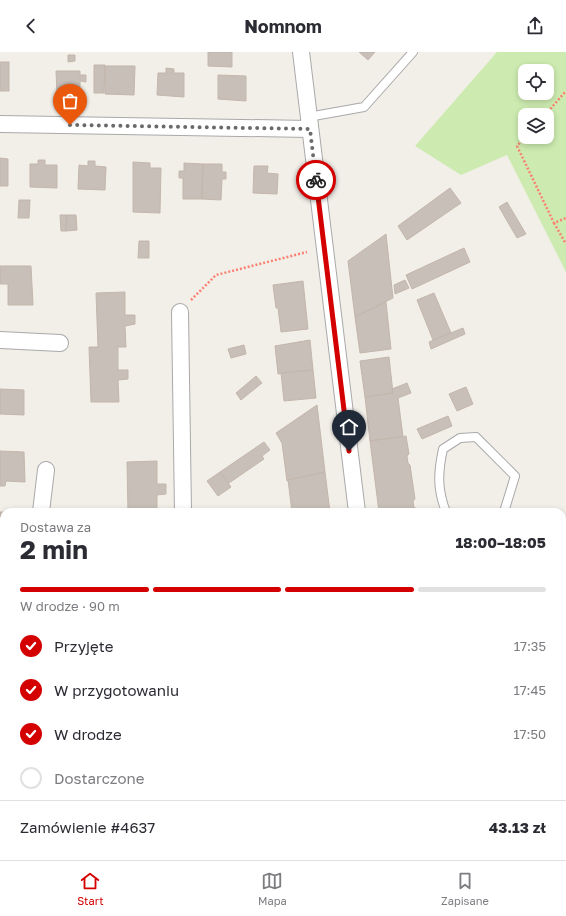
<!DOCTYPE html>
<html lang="pl">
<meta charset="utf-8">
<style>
body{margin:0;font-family:"Golos Text",sans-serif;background:#f7f7f7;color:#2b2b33;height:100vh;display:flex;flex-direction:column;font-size:15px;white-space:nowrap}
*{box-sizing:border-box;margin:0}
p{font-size:13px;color:#7c7c81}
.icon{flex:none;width:22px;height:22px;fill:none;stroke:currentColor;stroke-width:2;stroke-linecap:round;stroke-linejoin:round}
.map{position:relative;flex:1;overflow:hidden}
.panel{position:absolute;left:0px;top:456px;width:566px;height:352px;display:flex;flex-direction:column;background:#fff;border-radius:12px 12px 0 0;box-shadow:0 2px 6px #0003}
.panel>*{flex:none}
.controls{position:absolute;left:518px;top:12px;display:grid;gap:8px}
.controls a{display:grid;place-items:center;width:36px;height:36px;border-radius:8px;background:#fff;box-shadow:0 2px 6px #0003;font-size:20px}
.pin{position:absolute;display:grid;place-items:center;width:34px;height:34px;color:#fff;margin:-41px -17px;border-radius:50% 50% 50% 0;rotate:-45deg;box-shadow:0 0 4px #0007}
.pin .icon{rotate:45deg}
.courier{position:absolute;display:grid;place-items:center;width:40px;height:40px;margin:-20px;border:3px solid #d40000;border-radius:50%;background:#fff;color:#222;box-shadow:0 1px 5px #0007}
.head em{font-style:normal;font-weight:700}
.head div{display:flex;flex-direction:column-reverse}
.head{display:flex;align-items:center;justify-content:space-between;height:68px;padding:0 20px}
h1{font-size:26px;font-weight:700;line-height:30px}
.bar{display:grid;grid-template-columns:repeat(4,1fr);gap:6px 4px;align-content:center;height:48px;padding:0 20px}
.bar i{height:5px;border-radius:3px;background:#e1e1e2}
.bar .on{background:#d40000}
.bar p{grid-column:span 4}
.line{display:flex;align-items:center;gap:10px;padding:0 20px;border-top:1px solid #e1e1e2}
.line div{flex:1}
ol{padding:0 20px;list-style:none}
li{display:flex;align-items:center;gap:12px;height:44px}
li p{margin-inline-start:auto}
li .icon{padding:4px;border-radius:50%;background:#d40000;color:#fff;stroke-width:4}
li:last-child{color:#7c7c81}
li i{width:22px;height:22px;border:2px solid #e1e1e2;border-radius:50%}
header{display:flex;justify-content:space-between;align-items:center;height:52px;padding:0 20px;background:#fff;font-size:18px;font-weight:700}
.tab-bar{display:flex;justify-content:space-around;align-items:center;height:56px;border-top:1px solid #e1e1e2;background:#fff;font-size:11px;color:#7c7c81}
.tab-bar a{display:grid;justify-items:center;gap:2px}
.tab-bar .on{color:#d40000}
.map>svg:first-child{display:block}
.grass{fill:#cdebb0;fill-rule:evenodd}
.building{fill:#c7bfb8;stroke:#c4b6ab}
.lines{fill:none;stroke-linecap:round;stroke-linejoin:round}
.lane-casing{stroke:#a9a9a9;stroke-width:10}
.street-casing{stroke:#a9a9a9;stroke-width:18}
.path{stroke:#fa8072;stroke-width:2.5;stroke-dasharray:2 2;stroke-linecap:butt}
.lane{stroke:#fff;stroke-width:8}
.street{stroke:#fff;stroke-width:16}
.done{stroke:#6b6a68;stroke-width:4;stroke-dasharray:0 7.2}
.route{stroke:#d40000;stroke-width:5}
</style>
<header><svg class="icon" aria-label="back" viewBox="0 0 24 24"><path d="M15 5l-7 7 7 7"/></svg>Nomnom<svg class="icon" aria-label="share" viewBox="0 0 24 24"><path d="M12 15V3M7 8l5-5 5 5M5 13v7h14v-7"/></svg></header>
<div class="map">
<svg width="566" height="808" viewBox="0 0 566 808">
<rect width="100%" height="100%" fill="#f2efe9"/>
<!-- grass -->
<path class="grass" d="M497,0H566V220L507,103L461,123L415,94ZM525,19H547V41H525ZM525,63H547V85H525Z"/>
<!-- building -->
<g class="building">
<path d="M208,0H232V15L208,14Z"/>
<path d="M359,0H375L368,8Z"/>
<path d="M68,3H75V9L68,10Z"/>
<rect x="0" y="10" width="9" height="29"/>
<path d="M94,13H105L104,41H94Z"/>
<path d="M105,14H135L134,43L105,42Z"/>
<path d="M166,16L174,17V21H184V45L157,43L158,21H166Z"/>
<path d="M56,19H80V23H86V30L80,29V41H57Z"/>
<path d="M218,23L246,24V49L218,47Z"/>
<path d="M0,106L8,107V134H0Z"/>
<path d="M38,108H45V113H57V136L30,135V112H38Z"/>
<path d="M88,109H95V114L106,115L105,138L78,137L79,113L88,114Z"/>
<path d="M133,110L150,111V116H161L160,161L133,160Z"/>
<path d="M184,111L203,112L202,147H183V126H179V119H184Z"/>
<path d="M203,112H222V120H226V127H222L221,148L202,147Z"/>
<path d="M254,114H268L267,121L278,122L277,142L253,141Z"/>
<path d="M450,136L461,151L407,188L398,174Z"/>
<path d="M19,148H30L29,166H18Z"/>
<path d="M507,150L526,182L517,186L499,155Z"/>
<path d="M60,163H67L66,179H61Z"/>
<path d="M67,163H76L77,178L66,179Z"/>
<path d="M386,182L393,246L355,265L348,209Z"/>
<path d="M139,189H149V206H138Z"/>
<path d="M464,196L470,210L412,237L406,223Z"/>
<path d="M0,214H31L33,253H8V232H0Z"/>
<path d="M405,228L409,236L395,242L394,233Z"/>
<path d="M303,229L308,277L281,280L278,256H276L273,233Z"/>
<path d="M125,240V263H135V272L125,274L126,295H118V318H128V327L118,328L119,350H91L89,295H98L96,241Z"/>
<path d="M434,241L451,281L433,288L417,248Z"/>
<path d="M386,250L391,297L360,301L355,265Z"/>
<path d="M463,276L465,282L431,297L429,290Z"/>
<path d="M310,288L313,318L278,322L275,294Z"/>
<path d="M244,293L246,302L231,306L228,297Z"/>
<path d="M389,305L393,341L365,345L360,309Z"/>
<path d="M313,318L316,346L284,349L281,321Z"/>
<path d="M256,324L262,331L241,348L236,341Z"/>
<path d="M407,331L411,341L398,346L403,385L370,389L365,345L393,341L392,337Z"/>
<path d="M466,335L473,352L457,359L449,342Z"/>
<path d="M0,337L24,338V363L0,362Z"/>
<path d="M317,353L325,420L287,429L282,391L276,381Z"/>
<path d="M448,364L452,374L422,387L417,377Z"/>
<path d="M406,384L409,402L407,404L408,411L410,413L415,447L413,449L414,456H416L417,460H379L370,389Z"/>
<path d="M264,390L270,398L262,404L264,407L229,431L220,420Z"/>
<path d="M0,399L24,400L25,430L6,429L5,434H0Z"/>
<path d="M157,409V432H166V442L157,443V460H128L127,410Z"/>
<path d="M220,420L231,435L218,444L207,429Z"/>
<path d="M325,420L330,460H292L288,428Z"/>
<path d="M0,460H11H4V487H0Z"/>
<path d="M564,468L566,488L562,490V469Z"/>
<path d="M566,488V508L562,510V490Z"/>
<path d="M566,508V528L562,530V510Z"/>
<path d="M566,528V543L562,535V530Z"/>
<path d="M4,602V612L0,605Z"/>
<path d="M562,724L566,727V734L562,740Z"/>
<path d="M8,804H42L44,808H8L6,805Z"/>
<path d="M295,804H320L314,808H289Z"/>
<path d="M352,804H385L386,808H353Z"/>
<path d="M437,804H469V808H438Z"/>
<path d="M1,805L2,807L6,805L8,808H0Z"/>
</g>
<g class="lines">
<defs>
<g id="lane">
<path d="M308,65L364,55L413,0"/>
<path d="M446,460C437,437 438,420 443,397L460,386L476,385L515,424L504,460"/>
</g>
<g id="street">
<path d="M301,0L357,460"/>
<path d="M0,72L310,77"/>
<path d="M180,260L183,460"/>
<path d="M0,288L60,291"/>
<path d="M41,460L46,418"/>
<path d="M0,548L4,545"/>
<path d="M562,645L566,654"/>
<path d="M562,796L566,792"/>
<path d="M409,804L410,808"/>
<path d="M125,808L132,804"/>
<path d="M551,808L555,804"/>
</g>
</defs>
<!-- lane casing -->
<use href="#lane" class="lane-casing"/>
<!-- street casing -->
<use href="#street" class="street-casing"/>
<!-- path -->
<g class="path">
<path d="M545,63L566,39"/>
<path d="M525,85L517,94L554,171L566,166"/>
<path d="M554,171L566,192"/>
<path d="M191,248L216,223L307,200"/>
<path d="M98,808L105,804"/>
</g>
<!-- lane -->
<use href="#lane" class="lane"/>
<!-- street -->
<use href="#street" class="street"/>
</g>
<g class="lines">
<!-- done -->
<path class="done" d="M70,73L310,77L316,128"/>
<!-- route -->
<path class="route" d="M316,128L349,399"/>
</g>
</svg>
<div class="controls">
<a><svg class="icon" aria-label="locate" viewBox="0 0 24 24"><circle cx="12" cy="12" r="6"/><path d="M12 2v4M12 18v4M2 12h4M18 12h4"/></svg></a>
<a><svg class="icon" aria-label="layers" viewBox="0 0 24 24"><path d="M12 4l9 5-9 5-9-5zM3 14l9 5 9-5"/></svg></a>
</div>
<div class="pin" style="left:70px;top:73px;background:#ea580c"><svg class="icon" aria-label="bag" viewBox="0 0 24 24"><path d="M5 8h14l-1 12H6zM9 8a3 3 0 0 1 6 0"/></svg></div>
<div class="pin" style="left:349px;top:399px;background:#1f2937"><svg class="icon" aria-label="home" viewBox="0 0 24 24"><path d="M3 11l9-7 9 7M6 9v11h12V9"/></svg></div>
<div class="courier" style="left:316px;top:128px"><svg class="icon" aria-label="bike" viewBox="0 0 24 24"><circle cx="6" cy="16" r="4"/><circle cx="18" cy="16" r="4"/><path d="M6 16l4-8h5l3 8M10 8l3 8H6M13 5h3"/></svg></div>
<section class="panel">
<div class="head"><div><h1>2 min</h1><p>Dostawa za</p></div><em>18:00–18:05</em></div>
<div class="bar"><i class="on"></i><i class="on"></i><i class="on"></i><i></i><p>W drodze · 90 m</p></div>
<ol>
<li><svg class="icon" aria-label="check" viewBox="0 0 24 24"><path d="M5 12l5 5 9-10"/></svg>Przyjęte<p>17:35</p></li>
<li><svg class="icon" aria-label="check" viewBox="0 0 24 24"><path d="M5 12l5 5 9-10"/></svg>W przygotowaniu<p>17:45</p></li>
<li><svg class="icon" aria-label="check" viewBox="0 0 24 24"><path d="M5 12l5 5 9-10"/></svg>W drodze<p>17:50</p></li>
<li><i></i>Dostarczone</li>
</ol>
<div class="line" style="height:52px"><div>Zamówienie #4637</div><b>43.13 zł</b></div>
</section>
</div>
<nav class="tab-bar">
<a class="on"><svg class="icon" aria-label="home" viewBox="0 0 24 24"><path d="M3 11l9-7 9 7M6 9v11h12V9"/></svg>Start</a>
<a><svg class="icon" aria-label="map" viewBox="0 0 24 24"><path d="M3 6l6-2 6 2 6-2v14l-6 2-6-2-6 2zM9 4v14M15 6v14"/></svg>Mapa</a>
<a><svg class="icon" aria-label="saved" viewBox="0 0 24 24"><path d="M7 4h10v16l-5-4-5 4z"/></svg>Zapisane</a>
</nav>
